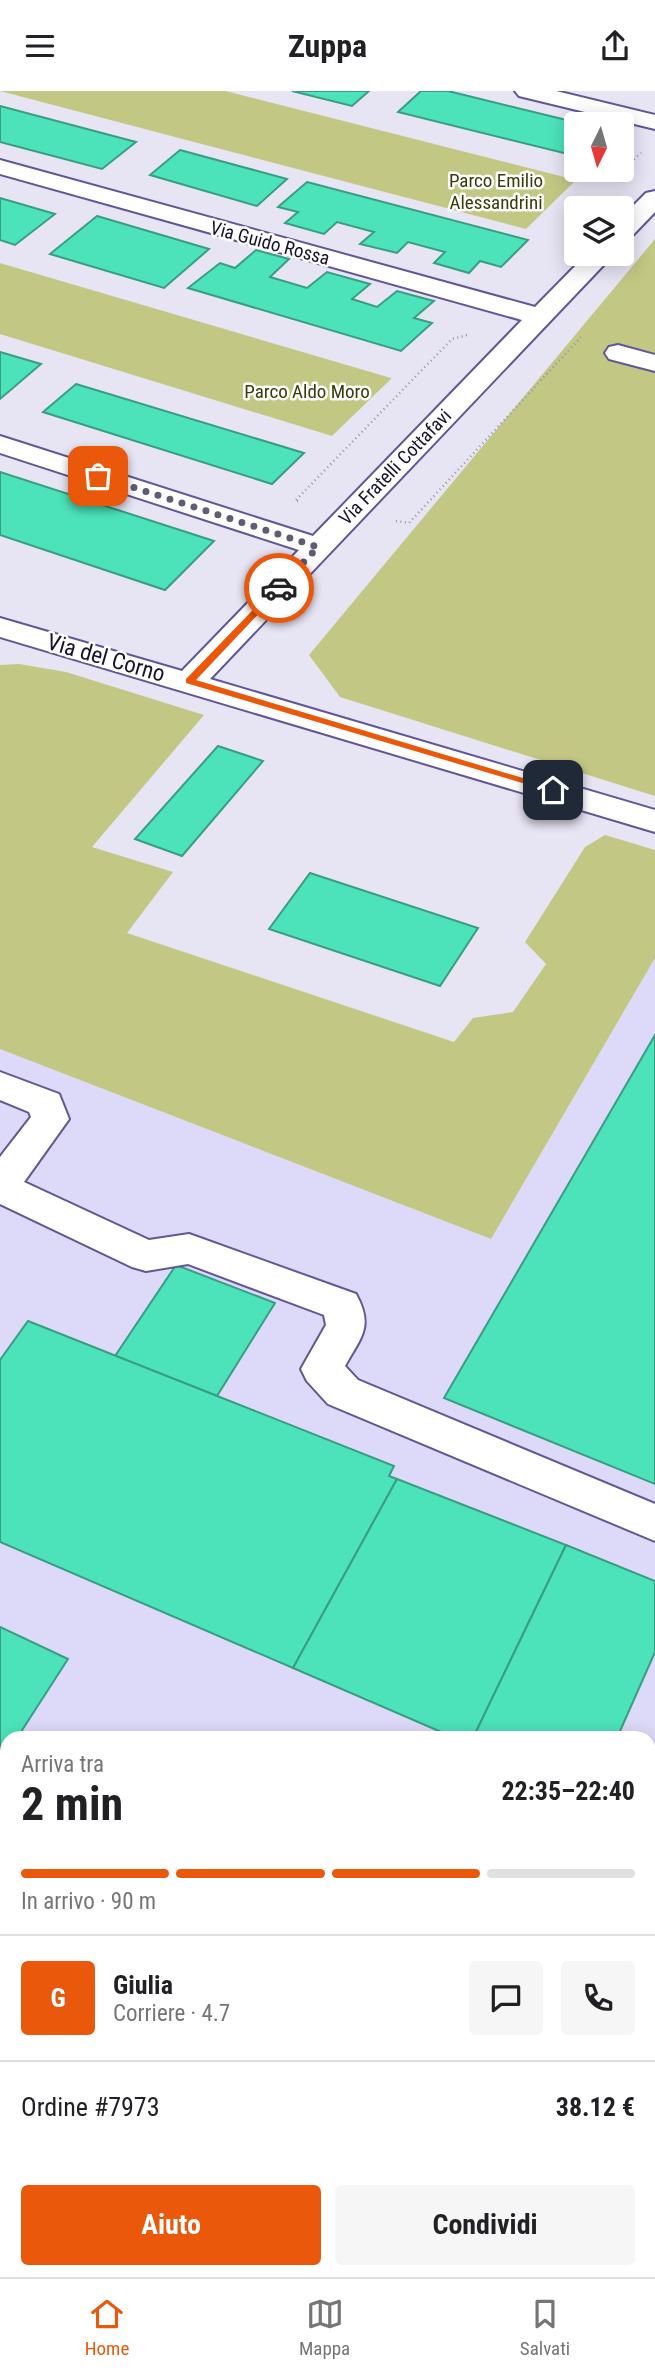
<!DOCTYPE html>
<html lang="it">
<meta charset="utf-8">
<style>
body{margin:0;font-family:"Roboto Condensed",sans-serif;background:#f6f6f6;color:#202124;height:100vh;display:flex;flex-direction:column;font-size:26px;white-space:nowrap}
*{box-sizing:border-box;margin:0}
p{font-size:23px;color:#757577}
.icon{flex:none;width:38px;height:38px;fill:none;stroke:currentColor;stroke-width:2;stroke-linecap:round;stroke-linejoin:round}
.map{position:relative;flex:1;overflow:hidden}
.drawer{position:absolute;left:0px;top:1640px;width:656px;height:548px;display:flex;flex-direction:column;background:#fff;border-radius:21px 21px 0 0;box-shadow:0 4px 18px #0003}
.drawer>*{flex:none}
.needle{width:46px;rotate:185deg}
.tools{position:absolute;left:564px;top:21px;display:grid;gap:14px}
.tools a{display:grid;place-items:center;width:70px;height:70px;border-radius:7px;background:#fff;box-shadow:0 4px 18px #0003;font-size:35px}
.pin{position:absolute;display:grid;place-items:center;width:60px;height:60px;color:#fff;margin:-30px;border-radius:14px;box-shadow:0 4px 10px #0006}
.courier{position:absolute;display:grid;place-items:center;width:70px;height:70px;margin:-35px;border:5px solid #ea580c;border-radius:50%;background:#fff;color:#222;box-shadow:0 2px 9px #0007}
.head em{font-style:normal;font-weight:700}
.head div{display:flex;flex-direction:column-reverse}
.head{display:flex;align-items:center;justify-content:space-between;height:119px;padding:0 21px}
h1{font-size:46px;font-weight:700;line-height:52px}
.bar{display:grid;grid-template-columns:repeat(4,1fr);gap:10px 7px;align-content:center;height:84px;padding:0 21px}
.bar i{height:9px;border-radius:5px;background:#e0e0e0}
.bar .selected{background:#ea580c}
.bar p{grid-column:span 4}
.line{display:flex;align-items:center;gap:18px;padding:0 21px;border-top:2px solid #e0e0e0}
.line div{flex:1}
.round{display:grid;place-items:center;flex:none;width:74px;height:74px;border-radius:7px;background:#f6f6f6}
.button{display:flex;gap:14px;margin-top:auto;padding:14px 21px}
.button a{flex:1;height:80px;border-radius:7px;background:#ea580c;color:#fff;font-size:28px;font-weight:700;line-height:80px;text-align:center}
.button a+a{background:#f6f6f6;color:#202124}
header{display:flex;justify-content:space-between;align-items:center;height:91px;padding:0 21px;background:#fff;font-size:32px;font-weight:700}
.dock{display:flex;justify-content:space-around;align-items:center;height:98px;border-top:2px solid #e0e0e0;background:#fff;font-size:19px;color:#757577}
.dock a{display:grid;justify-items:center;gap:4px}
.dock .selected{color:#ea580c}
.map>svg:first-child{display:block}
.built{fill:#ddd9f9;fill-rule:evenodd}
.green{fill:#c3c784}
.building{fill:#4ce3ba;stroke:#3a9d82;stroke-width:2}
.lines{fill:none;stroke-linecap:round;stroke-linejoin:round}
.minor-casing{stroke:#625696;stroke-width:4}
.path{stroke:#9794a8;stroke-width:2.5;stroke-dasharray:1 3.5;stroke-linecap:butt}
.minor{fill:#fff;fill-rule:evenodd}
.route{fill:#ea580c}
.done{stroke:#605c72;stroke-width:7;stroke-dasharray:0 12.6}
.labels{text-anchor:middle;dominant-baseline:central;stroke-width:5;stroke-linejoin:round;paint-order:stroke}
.far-park-label{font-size:19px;fill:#393b09;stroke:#fff}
.far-street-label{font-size:19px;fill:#17122c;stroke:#fff}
.street-label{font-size:23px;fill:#17122c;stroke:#fff}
</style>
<header><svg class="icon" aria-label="menu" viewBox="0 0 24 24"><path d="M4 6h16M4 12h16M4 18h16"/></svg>Zuppa<svg class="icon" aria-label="share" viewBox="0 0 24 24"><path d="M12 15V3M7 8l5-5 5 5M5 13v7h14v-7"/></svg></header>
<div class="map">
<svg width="655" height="2186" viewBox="0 0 655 2186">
<rect width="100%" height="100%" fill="#e7e5f4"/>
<!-- built -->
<path class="built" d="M655,867V2186H0V958L491,1148ZM7,1647H649V2180H7Z"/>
<!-- green -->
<g class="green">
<path d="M0,0H225L576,89L526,138Z"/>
<path d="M655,148V705L340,606L309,564Z"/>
<path d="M0,172L391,287V288L332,345L0,243Z"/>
<path d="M19,573L66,581L204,624L92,756L173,781L127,842L454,951L473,927L513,921L546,873L525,851L585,756L605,744L655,759V867L491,1148L0,958V574Z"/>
</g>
<!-- building -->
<g class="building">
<path d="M292,0H369L352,15Z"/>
<path d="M421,0H448L583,33H576V65L398,21Z"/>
<path d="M0,15L136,51L102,78L0,51Z"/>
<path d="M180,59L287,88L257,115L150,84Z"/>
<path d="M307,91L528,149L501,176L480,170L469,182L434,172L445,161L408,151L397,162L360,153L374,141L337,131L324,143L285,132L298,121L278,116Z"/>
<path d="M0,107L55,123L15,154L0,149Z"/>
<path d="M97,125L209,158L164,197L50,163Z"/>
<path d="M256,159L289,168L270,186L307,197L327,181L370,193L352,208L377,216L397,200L434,210L414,227L432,232L401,260L188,197L220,172L235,177Z"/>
<path d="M0,261L41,273L0,308Z"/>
<path d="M76,293L304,362L272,393L43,321Z"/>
<path d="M0,381L214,450L165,499L0,444Z"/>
<path d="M218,655L263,670L182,765L135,748Z"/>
<path d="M310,782L478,837L440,895L269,838Z"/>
<path d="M655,944V1393L444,1307Z"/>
<path d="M176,1174L275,1212L217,1305L115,1265Z"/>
<path d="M28,1230L394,1375L389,1385L397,1388L293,1577L0,1451V1269Z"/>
<path d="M397,1388L566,1454L473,1647H455L293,1577Z"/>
<path d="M566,1454L655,1490V1561L617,1647H473Z"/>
<path d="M0,1536L68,1568L17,1647H7V1662L0,1673Z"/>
<path d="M7,2069V2180H289L299,2186H0V2081Z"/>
</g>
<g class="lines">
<defs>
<g id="minor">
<path d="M515,0H556L655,24V38L519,5Z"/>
<path d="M0,69L535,216L587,163H614L210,588L655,719V741L0,546V527L182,580L299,459L0,362V345L313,445L522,229L0,83Z"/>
<path d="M655,100V121L630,147L621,149V127L646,102Z"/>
<path d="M618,254L655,264V280L609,268L605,262L609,256Z"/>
<path d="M0,981L59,1003L69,1028L24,1091L149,1149L189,1143L356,1203C374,1236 361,1246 345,1275L358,1289L655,1413V1450L328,1313L307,1290L301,1278L326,1234L324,1224L188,1173L146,1180L132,1176L0,1113V1066L31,1026L29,1021L0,1009Z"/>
<path d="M655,2048V2112L649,2114V2050Z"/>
<path d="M583,2180H637L635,2186H581Z"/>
</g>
</defs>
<!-- minor casing -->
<use href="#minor" class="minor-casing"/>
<!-- path -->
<g class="path">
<path d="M631,81L632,70L641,62"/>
<path d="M591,117L600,108"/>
<path d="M566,143L576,133"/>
<path d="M298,410H295L452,248L467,244"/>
<path d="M396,430L409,432L582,245"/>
</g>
<!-- minor -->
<use href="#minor" class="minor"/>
</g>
<!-- route -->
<path class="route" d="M275,496L283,497L196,589L556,697V702L186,592V588Z"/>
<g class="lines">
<!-- done -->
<path class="done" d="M98,385L318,456L279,497"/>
</g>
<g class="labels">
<!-- far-park labels -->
<g class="far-park-label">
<text x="496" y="89">Parco Emilio<tspan x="496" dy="22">Alessandrini</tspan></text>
<text x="307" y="300">Parco Aldo Moro</text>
</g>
<!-- far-street labels -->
<g class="far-street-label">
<text transform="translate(270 152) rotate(15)">Via Guido Rossa</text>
<text transform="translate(395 376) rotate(-46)">Via Fratelli Cottafavi</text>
</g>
<!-- street labels -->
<g class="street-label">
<text transform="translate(106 567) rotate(16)">Via del Corno</text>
</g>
</g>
</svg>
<div class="tools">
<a><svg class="needle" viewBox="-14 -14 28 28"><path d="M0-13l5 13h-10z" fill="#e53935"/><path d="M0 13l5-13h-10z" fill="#757577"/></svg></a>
<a><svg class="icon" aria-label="layers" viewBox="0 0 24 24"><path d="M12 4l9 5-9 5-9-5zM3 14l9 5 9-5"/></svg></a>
</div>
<div class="pin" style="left:98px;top:385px;background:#ea580c"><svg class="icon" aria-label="bag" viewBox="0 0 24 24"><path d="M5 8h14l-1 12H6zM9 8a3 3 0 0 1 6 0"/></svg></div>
<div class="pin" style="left:553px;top:699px;background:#1f2937"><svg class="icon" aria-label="home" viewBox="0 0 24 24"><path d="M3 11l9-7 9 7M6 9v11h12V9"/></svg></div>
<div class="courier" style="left:279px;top:497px"><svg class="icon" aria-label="car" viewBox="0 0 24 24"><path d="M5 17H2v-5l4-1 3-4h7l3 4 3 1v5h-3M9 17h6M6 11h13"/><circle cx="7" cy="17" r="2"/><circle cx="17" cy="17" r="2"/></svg></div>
<section class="drawer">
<div class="head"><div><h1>2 min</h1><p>Arriva tra</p></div><em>22:35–22:40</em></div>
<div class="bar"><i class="selected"></i><i class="selected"></i><i class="selected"></i><i></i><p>In arrivo · 90 m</p></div>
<div class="line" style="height:126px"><b class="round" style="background:#ea580c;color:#fff">G</b><div><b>Giulia</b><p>Corriere · 4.7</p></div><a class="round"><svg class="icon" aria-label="chat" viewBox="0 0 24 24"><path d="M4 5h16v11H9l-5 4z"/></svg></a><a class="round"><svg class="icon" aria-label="phone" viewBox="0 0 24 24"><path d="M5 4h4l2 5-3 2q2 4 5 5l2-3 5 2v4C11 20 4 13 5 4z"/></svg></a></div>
<div class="line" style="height:91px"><div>Ordine #7973</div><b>38.12 €</b></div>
<div class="button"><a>Aiuto</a><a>Condividi</a></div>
</section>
</div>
<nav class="dock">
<a class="selected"><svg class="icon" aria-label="home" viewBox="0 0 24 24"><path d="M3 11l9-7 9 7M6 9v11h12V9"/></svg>Home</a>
<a><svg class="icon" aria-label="map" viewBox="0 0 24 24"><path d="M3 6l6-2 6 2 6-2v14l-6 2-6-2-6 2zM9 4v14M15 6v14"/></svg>Mappa</a>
<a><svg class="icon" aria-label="saved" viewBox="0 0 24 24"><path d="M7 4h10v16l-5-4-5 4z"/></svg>Salvati</a>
</nav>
